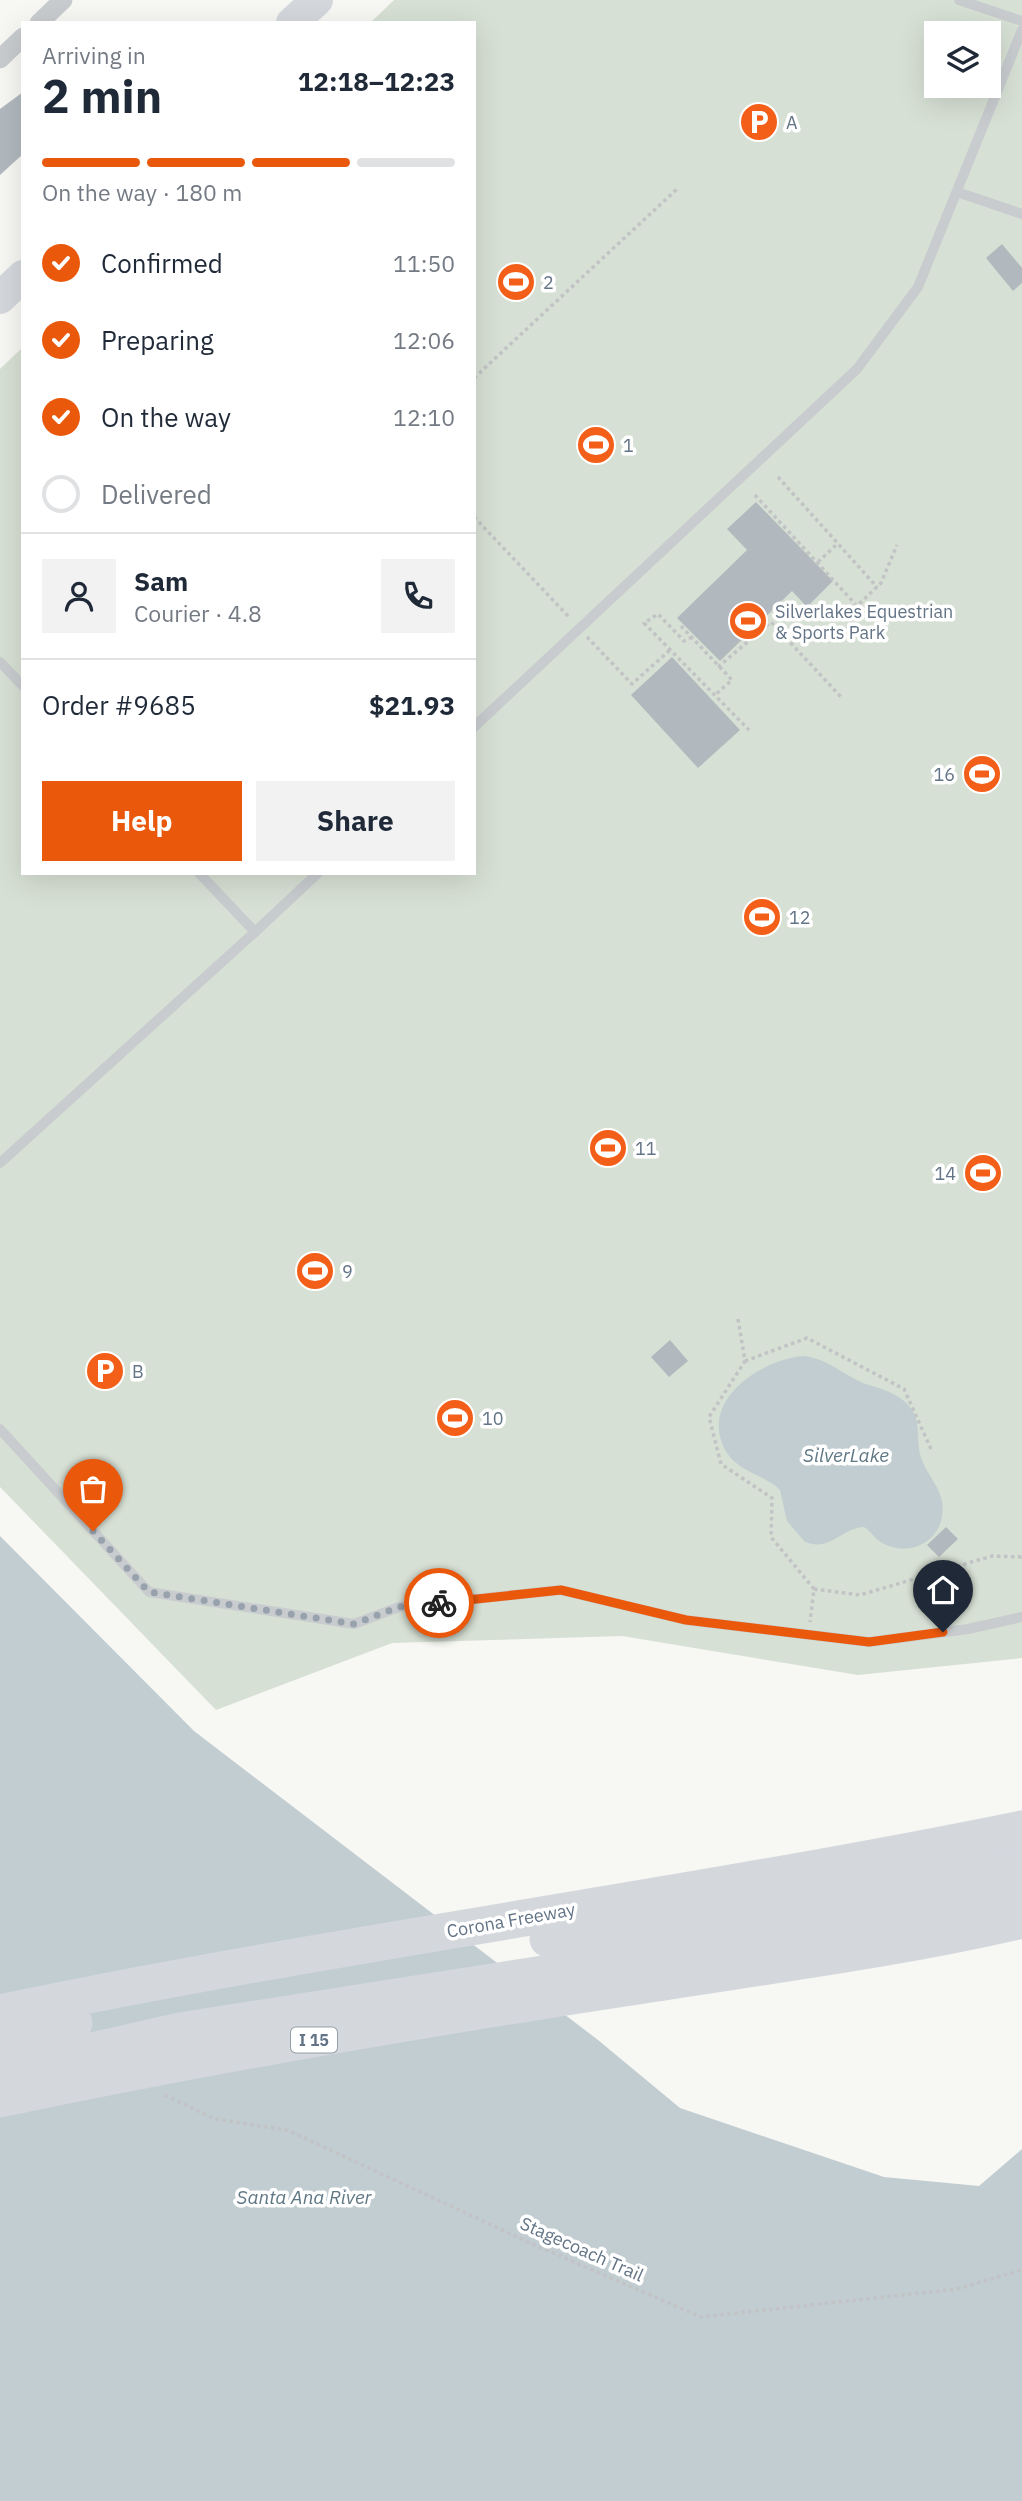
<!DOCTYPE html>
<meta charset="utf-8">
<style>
body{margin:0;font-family:"IBM Plex Sans",sans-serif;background:#f2f2f3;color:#1f2937;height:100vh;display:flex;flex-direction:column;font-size:26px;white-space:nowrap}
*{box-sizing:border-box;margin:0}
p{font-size:23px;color:#747a83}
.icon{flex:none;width:38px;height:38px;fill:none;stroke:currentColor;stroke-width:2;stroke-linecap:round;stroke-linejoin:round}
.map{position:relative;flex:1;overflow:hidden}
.sheet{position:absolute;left:21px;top:21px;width:455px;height:854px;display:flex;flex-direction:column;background:#fff;border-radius:0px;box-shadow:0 7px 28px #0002}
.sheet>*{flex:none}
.controls{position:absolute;left:924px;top:21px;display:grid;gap:14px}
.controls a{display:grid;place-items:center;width:77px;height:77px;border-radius:0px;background:#fff;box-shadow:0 7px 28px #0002;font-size:35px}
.pin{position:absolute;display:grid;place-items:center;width:60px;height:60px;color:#fff;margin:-72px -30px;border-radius:50% 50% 50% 0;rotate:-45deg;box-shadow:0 0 7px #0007}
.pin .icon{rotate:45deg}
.courier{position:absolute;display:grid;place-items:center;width:70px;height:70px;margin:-35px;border:5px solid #ea580c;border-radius:50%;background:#fff;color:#222;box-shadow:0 2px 9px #0007}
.headline em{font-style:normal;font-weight:700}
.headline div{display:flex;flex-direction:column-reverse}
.headline{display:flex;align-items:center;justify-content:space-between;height:119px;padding:0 21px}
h1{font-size:46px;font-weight:700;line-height:52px}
.bar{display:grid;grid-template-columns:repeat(4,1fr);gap:10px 7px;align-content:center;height:84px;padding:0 21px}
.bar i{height:9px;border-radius:5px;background:#e0e1e3}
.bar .current{background:#ea580c}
.bar p{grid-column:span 4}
.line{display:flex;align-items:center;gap:18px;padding:0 21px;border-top:2px solid #e0e1e3}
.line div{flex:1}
.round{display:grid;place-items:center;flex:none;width:74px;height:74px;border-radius:0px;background:#f2f2f3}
ol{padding:0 21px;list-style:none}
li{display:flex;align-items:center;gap:21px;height:77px}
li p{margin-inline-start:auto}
li .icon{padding:7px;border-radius:50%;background:#ea580c;color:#fff;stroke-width:4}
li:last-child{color:#747a83}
li i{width:38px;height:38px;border:4px solid #e0e1e3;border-radius:50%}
.cta{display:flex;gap:14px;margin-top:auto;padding:14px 21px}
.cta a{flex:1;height:80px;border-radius:0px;background:#ea580c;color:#fff;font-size:28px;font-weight:700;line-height:80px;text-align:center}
.cta a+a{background:#f2f2f3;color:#1f2937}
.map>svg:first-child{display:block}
.green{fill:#d7e0d4;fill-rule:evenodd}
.water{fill:#c2cdd2}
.building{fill:#b1b9be}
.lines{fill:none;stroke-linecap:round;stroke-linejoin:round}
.path{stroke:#c2c3c5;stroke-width:3.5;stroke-dasharray:3.5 3.5;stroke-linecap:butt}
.service{stroke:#c9cccf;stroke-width:10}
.minor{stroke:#c9cccf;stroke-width:19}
.primary{stroke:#d4d8dd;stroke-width:32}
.motorway{stroke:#d4d8dd;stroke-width:37}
.done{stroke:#97a2ad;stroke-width:7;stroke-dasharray:0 12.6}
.route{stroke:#ea580c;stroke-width:9}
.labels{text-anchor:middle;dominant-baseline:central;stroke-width:7;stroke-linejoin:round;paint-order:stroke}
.shield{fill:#fff;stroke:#929eab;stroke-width:2}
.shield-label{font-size:16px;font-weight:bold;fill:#637487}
.poi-label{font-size:18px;fill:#637487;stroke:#fff;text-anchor:start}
.street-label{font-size:18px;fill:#637487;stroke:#fff}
.water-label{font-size:19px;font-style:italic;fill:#5f7783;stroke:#fff}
</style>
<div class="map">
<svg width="1022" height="2501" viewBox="0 0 1022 2501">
<rect width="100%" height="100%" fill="#f7f7f3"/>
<!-- green -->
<path class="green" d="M394,0H1022V1658L858,1675L622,1636L392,1643L216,1710L0,1487V369L23,347V873H474V23H370ZM936,33H989V86H936Z"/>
<!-- water -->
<g class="water">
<path d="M803,1356C828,1358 844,1376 866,1384C882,1389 902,1394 912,1410C921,1423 916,1442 921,1457C925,1472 939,1485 942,1501C948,1536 915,1559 884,1544C875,1540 872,1532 864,1527C841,1528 831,1552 805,1542L787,1521L780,1490C765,1475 739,1472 727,1453C696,1403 759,1360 803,1356Z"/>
<path d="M0,1536L194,1731L598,2040L680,2108L884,2177L979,2186L1022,2149V2501H0Z"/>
</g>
<!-- building -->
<g class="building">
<path d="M23,92V154L0,175V109Z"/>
<path d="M1002,244L1022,268V283L1013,291L986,258Z"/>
<path d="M756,502L833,581L807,607L792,591L720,661L677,618L747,550L727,529Z"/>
<path d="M672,657L740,730L698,768L631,695Z"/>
<path d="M670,1340L688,1361L669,1377L651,1357Z"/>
<path d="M946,1527L958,1539L939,1557L927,1545Z"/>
</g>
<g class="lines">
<!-- path -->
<g class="path">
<path d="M474,378L677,189"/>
<path d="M778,477L877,587"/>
<path d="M755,495L857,606L881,583L897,545"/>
<path d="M474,517L570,618"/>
<path d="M818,562L837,544"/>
<path d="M681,626L732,680L715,695"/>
<path d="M587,637L632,684L670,650"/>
<path d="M692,637L684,641L658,614L644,623L749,730"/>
<path d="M718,667L771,622L842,698"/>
<path d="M738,1319L745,1361L709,1417L721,1464L772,1498L771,1537L814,1589L810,1622"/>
<path d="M745,1361L807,1338L904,1389L931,1449"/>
<path d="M814,1589L860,1595L992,1556L1022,1557"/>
<path d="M165,2095L215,2119L287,2130L528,2242L701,2317L957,2289L1022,2270"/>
</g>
<!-- service -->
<g class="service">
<path d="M959,0L1022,21"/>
<path d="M957,192L1022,214"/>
<path d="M0,662L23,686"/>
<path d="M474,727L857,369L918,287L1022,30"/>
<path d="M199,873L255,932L318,873"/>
<path d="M0,1163L255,932"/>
<path d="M0,1429L149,1592L354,1624L399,1607L560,1590L686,1620L869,1642L968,1629L1022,1617"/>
</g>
<!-- minor -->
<g class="minor">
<path d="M39,23L63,0"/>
<path d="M0,59L23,37"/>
</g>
<!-- primary -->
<g class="primary">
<path d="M292,23L317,0"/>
<path d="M0,298L23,276"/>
</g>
<!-- motorway -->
<g class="motorway">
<path d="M548,1939L786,1904L1022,1860"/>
<path d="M0,2013C339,1942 683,1898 1022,1829"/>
<path d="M0,2040L74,2023"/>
<path d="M0,2072L180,2031L601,1965L1022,1893"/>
<path d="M0,2099C209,2055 420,2019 631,1987C762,1966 893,1950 1022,1920"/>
</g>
</g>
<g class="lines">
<!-- done -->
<path class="done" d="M93,1531L149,1592L354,1624L399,1607L439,1603"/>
<!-- route -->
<path class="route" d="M439,1603L561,1590L686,1620L869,1642L943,1632"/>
</g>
<!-- icons -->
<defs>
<symbol id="parking-disc" viewBox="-11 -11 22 22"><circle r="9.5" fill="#f35f18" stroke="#fff"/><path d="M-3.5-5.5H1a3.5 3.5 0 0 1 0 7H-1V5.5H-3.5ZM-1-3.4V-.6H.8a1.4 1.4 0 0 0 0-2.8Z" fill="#fff"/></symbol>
<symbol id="stadium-disc" viewBox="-11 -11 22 22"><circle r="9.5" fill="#f35f18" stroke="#fff"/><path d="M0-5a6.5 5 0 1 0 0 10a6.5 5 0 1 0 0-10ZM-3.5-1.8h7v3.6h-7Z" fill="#fff"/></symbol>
</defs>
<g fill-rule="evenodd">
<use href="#parking-disc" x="737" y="100" width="44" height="44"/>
<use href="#stadium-disc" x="494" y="260" width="44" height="44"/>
<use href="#stadium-disc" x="574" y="423" width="44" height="44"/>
<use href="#stadium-disc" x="726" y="599" width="44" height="44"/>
<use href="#stadium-disc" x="960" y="752" width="44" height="44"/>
<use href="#stadium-disc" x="740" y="895" width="44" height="44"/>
<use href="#stadium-disc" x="586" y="1126" width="44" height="44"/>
<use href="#stadium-disc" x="961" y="1151" width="44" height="44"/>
<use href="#stadium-disc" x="293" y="1249" width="44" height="44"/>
<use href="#parking-disc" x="83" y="1349" width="44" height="44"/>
<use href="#stadium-disc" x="433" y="1396" width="44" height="44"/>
</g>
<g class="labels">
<!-- shield labels -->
<rect class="shield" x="291" y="2027.5" width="46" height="25" rx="5"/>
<g class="shield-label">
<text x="314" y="2040">I 15</text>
</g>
<!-- poi labels -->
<g class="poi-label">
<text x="786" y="122">A</text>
<text x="543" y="282">2</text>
<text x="623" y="445">1</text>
<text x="775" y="611">Silverlakes Equestrian<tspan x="775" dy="21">&amp; Sports Park</tspan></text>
<text x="955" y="774" text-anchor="end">16</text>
<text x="789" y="917">12</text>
<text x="635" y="1148">11</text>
<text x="956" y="1173" text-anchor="end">14</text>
<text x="342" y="1271">9</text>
<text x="132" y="1371">B</text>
<text x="482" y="1418">10</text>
</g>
<!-- street labels -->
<g class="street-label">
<text transform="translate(511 1920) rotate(-10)">Corona Freeway</text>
<text transform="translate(582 2249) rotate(24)">Stagecoach Trail</text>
</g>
<!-- water labels -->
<g class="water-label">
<text x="846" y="1455">SilverLake</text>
<text x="304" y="2197">Santa Ana River</text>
</g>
</g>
</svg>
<div class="controls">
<a><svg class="icon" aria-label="layers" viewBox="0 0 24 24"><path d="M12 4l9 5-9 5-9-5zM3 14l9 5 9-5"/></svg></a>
</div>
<div class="pin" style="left:93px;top:1531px;background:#ea580c"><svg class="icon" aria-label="bag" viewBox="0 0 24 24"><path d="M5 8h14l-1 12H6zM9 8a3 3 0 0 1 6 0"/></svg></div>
<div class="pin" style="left:943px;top:1632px;background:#1f2937"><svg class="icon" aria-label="home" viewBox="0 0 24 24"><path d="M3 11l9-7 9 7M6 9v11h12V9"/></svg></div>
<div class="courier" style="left:439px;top:1603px"><svg class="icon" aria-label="bike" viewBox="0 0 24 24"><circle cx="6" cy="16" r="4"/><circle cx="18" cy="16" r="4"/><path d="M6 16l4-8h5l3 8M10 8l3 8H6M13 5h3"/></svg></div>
<section class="sheet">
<div class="headline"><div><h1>2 min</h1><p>Arriving in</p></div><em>12:18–12:23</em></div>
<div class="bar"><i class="current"></i><i class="current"></i><i class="current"></i><i></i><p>On the way · 180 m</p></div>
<ol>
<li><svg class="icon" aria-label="check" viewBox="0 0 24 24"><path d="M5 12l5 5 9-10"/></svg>Confirmed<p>11:50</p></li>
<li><svg class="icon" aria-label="check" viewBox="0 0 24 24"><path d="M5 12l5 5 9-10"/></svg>Preparing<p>12:06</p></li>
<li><svg class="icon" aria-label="check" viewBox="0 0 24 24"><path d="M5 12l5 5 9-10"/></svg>On the way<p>12:10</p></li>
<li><i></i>Delivered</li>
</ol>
<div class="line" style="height:126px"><a class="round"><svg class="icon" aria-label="person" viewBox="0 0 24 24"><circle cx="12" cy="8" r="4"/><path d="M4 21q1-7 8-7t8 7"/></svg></a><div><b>Sam</b><p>Courier · 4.8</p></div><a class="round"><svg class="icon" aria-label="phone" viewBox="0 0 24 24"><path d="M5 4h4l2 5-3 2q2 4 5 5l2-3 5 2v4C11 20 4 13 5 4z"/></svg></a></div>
<div class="line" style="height:91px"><div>Order #9685</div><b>$21.93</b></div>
<div class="cta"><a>Help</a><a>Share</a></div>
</section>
</div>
